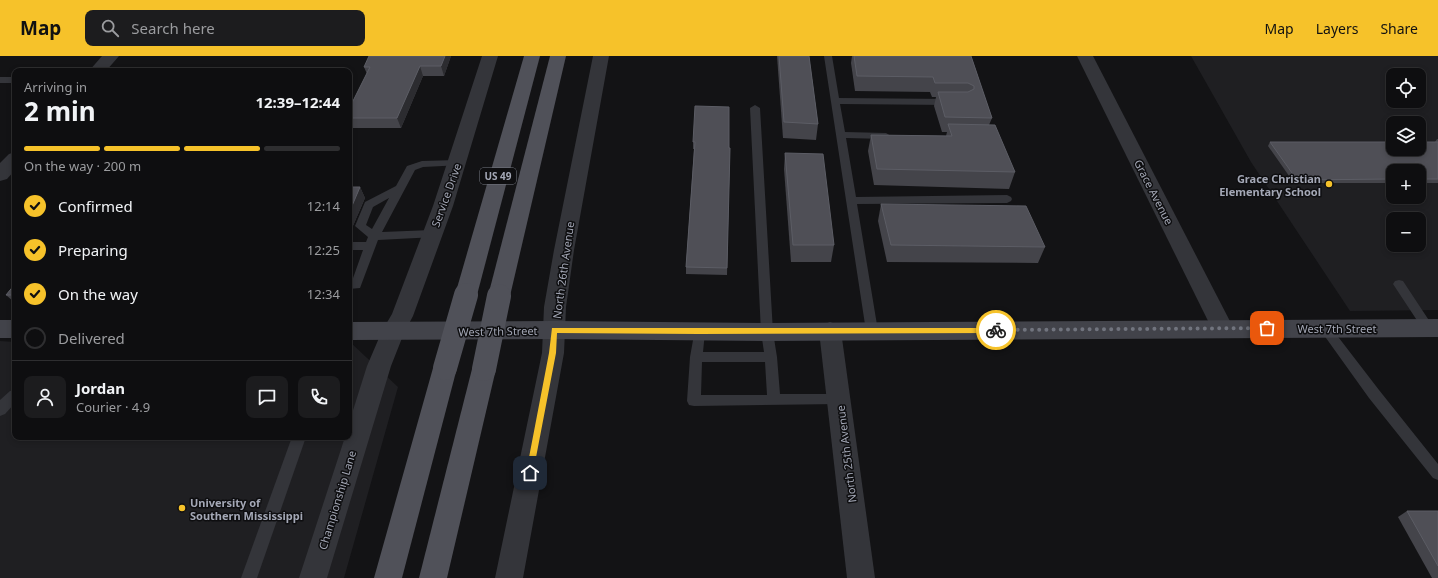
<!DOCTYPE html>
<meta charset="utf-8">
<style>
body{margin:0;font-family:"Noto Sans",sans-serif;background:#1c1c1e;color:#f1f3f6;height:100vh;display:flex;flex-direction:column;font-size:15px;white-space:nowrap}
*{box-sizing:border-box;margin:0}
p{font-size:13px;color:#9b9c9f}
.icon{flex:none;width:22px;height:22px;fill:none;stroke:currentColor;stroke-width:2;stroke-linecap:round;stroke-linejoin:round}
.map{position:relative;flex:1;overflow:hidden}
.side{position:absolute;left:12px;top:12px;width:340px;height:372px;display:flex;flex-direction:column;background:#0e0e10;border-radius:8px;box-shadow:0 2px 6px #0003,0 0 0 1px #2e2e30}
.side>*{flex:none}
.fabs{position:absolute;left:1386px;top:12px;display:grid;gap:8px}
.fabs a{display:grid;place-items:center;width:40px;height:40px;border-radius:8px;background:#0e0e10;box-shadow:0 2px 6px #0003,0 0 0 1px #2e2e30;font-size:20px}
.pin{position:absolute;display:grid;place-items:center;width:34px;height:34px;color:#fff;margin:-17px;border-radius:8px;box-shadow:0 2px 6px #0006}
.courier{position:absolute;display:grid;place-items:center;width:40px;height:40px;margin:-20px;border:3px solid #f6c22a;border-radius:50%;background:#fff;color:#222;box-shadow:0 1px 5px #0007}
.headline em{font-style:normal;font-weight:700}
.headline div{display:flex;flex-direction:column-reverse}
.headline{display:flex;align-items:center;justify-content:space-between;height:68px;padding:0 12px}
h1{font-size:26px;font-weight:700;line-height:30px}
.bar{display:grid;grid-template-columns:repeat(4,1fr);gap:6px 4px;align-content:center;height:48px;padding:0 12px}
.bar i{height:5px;border-radius:3px;background:#2e2e30}
.bar .selected{background:#f6c22a}
.bar p{grid-column:span 4}
.line{display:flex;align-items:center;gap:10px;padding:0 12px;border-top:1px solid #2e2e30}
.line div{flex:1}
.round{display:grid;place-items:center;flex:none;width:42px;height:42px;border-radius:8px;background:#1c1c1e}
ol{padding:0 12px;list-style:none}
li{display:flex;align-items:center;gap:12px;height:44px}
li p{margin-inline-start:auto}
li .icon{padding:4px;border-radius:50%;background:#f6c22a;color:#111;stroke-width:4}
li:last-child{color:#9b9c9f}
li i{width:22px;height:22px;border:2px solid #2e2e30;border-radius:50%}
header{display:flex;align-items:center;gap:24px;box-sizing:border-box;height:56px;padding:0 20px;background:#f6c22a;color:#111}
header strong{font-size:19px}
nav{display:flex;gap:22px;margin-inline-start:auto;font-size:14px}
.search{width:280px;height:36px;background:#1c1c1e;display:flex;align-items:center;gap:10px;box-sizing:border-box;padding:0 14px;border-radius:8px;color:#9b9c9f;font-size:15px}
.map>svg:first-child{display:block}
.built{fill:#1f1f22;fill-rule:evenodd}
.lines{fill:none;stroke-linecap:round;stroke-linejoin:round}
.lane{fill:#34353a;fill-rule:evenodd}
.street{fill:#34353a;fill-rule:evenodd}
.secondary{fill:#42434a;fill-rule:evenodd}
.primary{fill:#505159;fill-rule:evenodd}
.primary-bridge{stroke:#505159;stroke-width:24}
.wall{fill:#44444a}
.shaded-wall{fill:#2c2c30}
.building{fill:#4f4f56;stroke:#5c5d65}
.route{fill:#f6c22a}
.done{stroke:#71747e;stroke-width:4;stroke-dasharray:0 7.2}
.poi-dot{fill:#f6c22a;stroke:#0e0e10;stroke-width:1.5}
.labels{text-anchor:middle;dominant-baseline:central;stroke-width:3;stroke-linejoin:round;paint-order:stroke}
.shield{fill:#0e0e10;stroke:#777a84;stroke-width:1}
.shield-label{font-size:10px;font-weight:bold;fill:#a4a8b6}
.poi-label{font-size:11px;font-weight:bold;fill:#a4a8b6;stroke:#0e0e10;text-anchor:end}
.street-label{font-size:11px;fill:#a4a8b6;stroke:#0e0e10}
</style>
<header>
<strong>Map</strong>
<div class="search"><svg class="icon" aria-label="search" viewBox="0 0 24 24"><circle cx="10" cy="10" r="6"/><path d="M15 15l6 6"/></svg>Search here</div>
<nav><a>Map</a><a>Layers</a><a>Share</a></nav>
</header>
<div class="map">
<svg width="1438" height="522" viewBox="0 0 1438 522">
<rect width="100%" height="100%" fill="#131315"/>
<!-- built -->
<g class="built">
<path d="M1191,0H1438V254L1350,255L1251,106ZM1393,19H1419V45H1393ZM1393,67H1419V93H1393ZM1393,115H1419V141H1393ZM1393,163H1419V189H1393Z"/>
<path d="M0,285L15,286V381H349L350,286L398,331L344,522H0Z"/>
</g>
<g class="lines">
<!-- lane -->
<g class="lane">
<path d="M824,0H832L839,42L950,43L955,46L950,49L840,48L845,76L886,77L891,80L886,83L846,82L856,141L1007,139L1011,141L1012,143L1011,145L1007,147L857,148L878,275L876,278L872,280L868,278L866,275Z"/>
<rect x="0" y="21" width="15" height="6"/>
<path d="M755,49L760,52L773,276L777,301L780,338H839L844,339L846,343L844,347L839,348L694,350L689,349L687,345L690,301L695,273L699,271L703,273L705,276L703,296H764L761,276L750,52ZM702,306H765L767,339H701Z"/>
<path d="M458,104L462,105L463,107L462,109L423,111L415,114L382,176L432,174L436,175L437,178L436,181L378,184L360,232L349,233V225H352L363,194H349V186H366L368,181L355,170L365,146L396,130L407,110L422,105ZM389,142L372,173L366,169L373,151Z"/>
<path d="M1399,224L1403,225L1432,269L1434,272L1432,275L1428,277L1424,275L1395,231L1393,228L1395,225Z"/>
<path d="M1325,267L1329,269L1379,334L1438,408V424L1433,422L1369,342L1321,275L1319,272L1321,269Z"/>
<path d="M15,334V347L5,358L0,360V344L10,335Z"/>
<path d="M292,381H306L257,522H241Z"/>
</g>
<!-- street -->
<g class="street">
<path d="M102,0H119L106,15H89Z"/>
<path d="M482,0H498L453,150L413,260L404,277L391,310L327,522H299L345,381H349V367L367,310L382,275L392,258L433,150Z"/>
<path d="M593,0H609L574,194L566,251L564,297L523,522H495L542,297L544,251L554,194Z"/>
<path d="M1077,0H1093L1234,273L1231,279L1223,282L1215,279Z"/>
<path d="M15,96V114L7,123L0,125V107L9,98Z"/>
<path d="M830,266L838,269L841,275L875,522H847L819,275L822,269Z"/>
</g>
<!-- secondary -->
<g class="secondary">
<path d="M1438,263V281L767,285L554,283L349,284V266L554,265L767,267Z"/>
<rect x="0" y="264" width="15" height="18"/>
</g>
<!-- primary -->
<g class="primary">
<path d="M524,0H540L477,239L474,245L466,247L458,245L455,239Z"/>
<path d="M550,0H566L510,240L507,246L499,248L491,246L488,240Z"/>
<path d="M445,303L453,305L457,312L402,522H374L433,312L437,305Z"/>
<path d="M484,304L492,306L496,313L447,522H419L472,313L476,306Z"/>
</g>
<!-- primary-bridge -->
<g class="primary-bridge">
<path d="M445,312L466,239"/>
<path d="M484,313L499,240"/>
</g>
</g>
<!-- wall -->
<g class="wall">
<path d="M451,0L444,20H423L401,72H349V53L367,18L364,11Z"/>
<path d="M777,0H809L818,68L816,84L783,82Z"/>
<path d="M852,0H971L992,62L989,69L1015,116L1009,133L874,129L868,95L871,79L946,80L947,76H942L934,50L936,41H932L930,36L855,35L851,7Z"/>
<path d="M1437,83H1438V127H1419V115H1393V127H1294L1268,90L1270,86H1435Z"/>
<path d="M693,86L730,92L727,219L686,218V211L694,93H693Z"/>
<path d="M785,97L834,189L831,206H791L784,113Z"/>
<path d="M349,131H360L365,142L352,172H349Z"/>
<path d="M881,148L1045,191L1038,207L887,206L878,165Z"/>
<path d="M15,228V246H14L6,239Z"/>
<path d="M1407,455H1438V522H1432L1398,461Z"/>
</g>
<!-- shaded-wall -->
<g class="shaded-wall">
<path d="M445,0H451L444,20L441,10Z"/>
<path d="M420,10L423,20L401,72L397,62Z"/>
<path d="M360,131L365,142L352,172L349,165V157Z"/>
</g>
<!-- building -->
<g class="building">
<path d="M369,0H445L441,10H420L397,62H349V53L370,11H364Z"/>
<path d="M779,0H809L818,68L784,66Z"/>
<path d="M854,0H971L992,62L945,61L938,36H968L974,33V30L968,27H935L933,21L857,20Z"/>
<path d="M695,50L729,51V92H730L727,212L686,211L695,86H693Z"/>
<path d="M948,68L995,69L1015,116L877,113L871,79L952,80Z"/>
<path d="M1270,86H1393V93H1419V86H1438V123H1419V115H1393V123L1297,124Z"/>
<path d="M785,97L823,98L834,189H793Z"/>
<path d="M349,131H360L349,157Z"/>
<path d="M881,148L1026,150L1045,191L891,189Z"/>
<path d="M15,228V239H6Z"/>
<path d="M1407,455H1438V510Z"/>
</g>
<!-- route -->
<path class="route" d="M552,272H996L999,274L996,277L699,278L557,277L556,297L533,417L530,420L526,417L549,297Z"/>
<g class="lines">
<!-- done -->
<path class="done" d="M996,274L1267,272"/>
</g>
<!-- markers -->
<g class="poi-dot">
<circle cx="1329" cy="128" r="4"/>
<circle cx="182" cy="452" r="4"/>
</g>
<g class="labels">
<!-- shield labels -->
<rect class="shield" x="480" y="112" width="36" height="16" rx="3"/>
<g class="shield-label">
<text x="498" y="120">US 49</text>
</g>
<!-- poi labels -->
<g class="poi-label">
<text x="1321" y="122">Grace Christian<tspan x="1321" dy="13">Elementary School</tspan></text>
<text x="190" y="446" text-anchor="start">University of<tspan x="190" dy="13">Southern Mississippi</tspan></text>
</g>
<!-- street labels -->
<g class="street-label">
<text transform="translate(1154 136) rotate(63)">Grace Avenue</text>
<text transform="translate(446 139) rotate(-70)">Service Drive</text>
<text transform="translate(563 214) rotate(-82)">North 26th Avenue</text>
<text x="1337" y="272">West 7th Street</text>
<text transform="translate(498 275) rotate(-1)">West 7th Street</text>
<text transform="translate(846 398) rotate(-97)">North 25th Avenue</text>
<text transform="translate(337 444) rotate(-73)">Championship Lane</text>
</g>
</g>
</svg>
<div class="fabs">
<a><svg class="icon" aria-label="locate" viewBox="0 0 24 24"><circle cx="12" cy="12" r="6"/><path d="M12 2v4M12 18v4M2 12h4M18 12h4"/></svg></a>
<a><svg class="icon" aria-label="layers" viewBox="0 0 24 24"><path d="M12 4l9 5-9 5-9-5zM3 14l9 5 9-5"/></svg></a>
<a>+</a>
<a>−</a>
</div>
<div class="pin" style="left:1267px;top:272px;background:#ea580c"><svg class="icon" aria-label="bag" viewBox="0 0 24 24"><path d="M5 8h14l-1 12H6zM9 8a3 3 0 0 1 6 0"/></svg></div>
<div class="pin" style="left:530px;top:417px;background:#1f2937"><svg class="icon" aria-label="home" viewBox="0 0 24 24"><path d="M3 11l9-7 9 7M6 9v11h12V9"/></svg></div>
<div class="courier" style="left:996px;top:274px"><svg class="icon" aria-label="bike" viewBox="0 0 24 24"><circle cx="6" cy="16" r="4"/><circle cx="18" cy="16" r="4"/><path d="M6 16l4-8h5l3 8M10 8l3 8H6M13 5h3"/></svg></div>
<section class="side">
<div class="headline"><div><h1>2 min</h1><p>Arriving in</p></div><em>12:39–12:44</em></div>
<div class="bar"><i class="selected"></i><i class="selected"></i><i class="selected"></i><i></i><p>On the way · 200 m</p></div>
<ol>
<li><svg class="icon" aria-label="check" viewBox="0 0 24 24"><path d="M5 12l5 5 9-10"/></svg>Confirmed<p>12:14</p></li>
<li><svg class="icon" aria-label="check" viewBox="0 0 24 24"><path d="M5 12l5 5 9-10"/></svg>Preparing<p>12:25</p></li>
<li><svg class="icon" aria-label="check" viewBox="0 0 24 24"><path d="M5 12l5 5 9-10"/></svg>On the way<p>12:34</p></li>
<li><i></i>Delivered</li>
</ol>
<div class="line" style="height:72px"><a class="round"><svg class="icon" aria-label="person" viewBox="0 0 24 24"><circle cx="12" cy="8" r="4"/><path d="M4 21q1-7 8-7t8 7"/></svg></a><div><b>Jordan</b><p>Courier · 4.9</p></div><a class="round"><svg class="icon" aria-label="chat" viewBox="0 0 24 24"><path d="M4 5h16v11H9l-5 4z"/></svg></a><a class="round"><svg class="icon" aria-label="phone" viewBox="0 0 24 24"><path d="M5 4h4l2 5-3 2q2 4 5 5l2-3 5 2v4C11 20 4 13 5 4z"/></svg></a></div>
</section>
</div>
